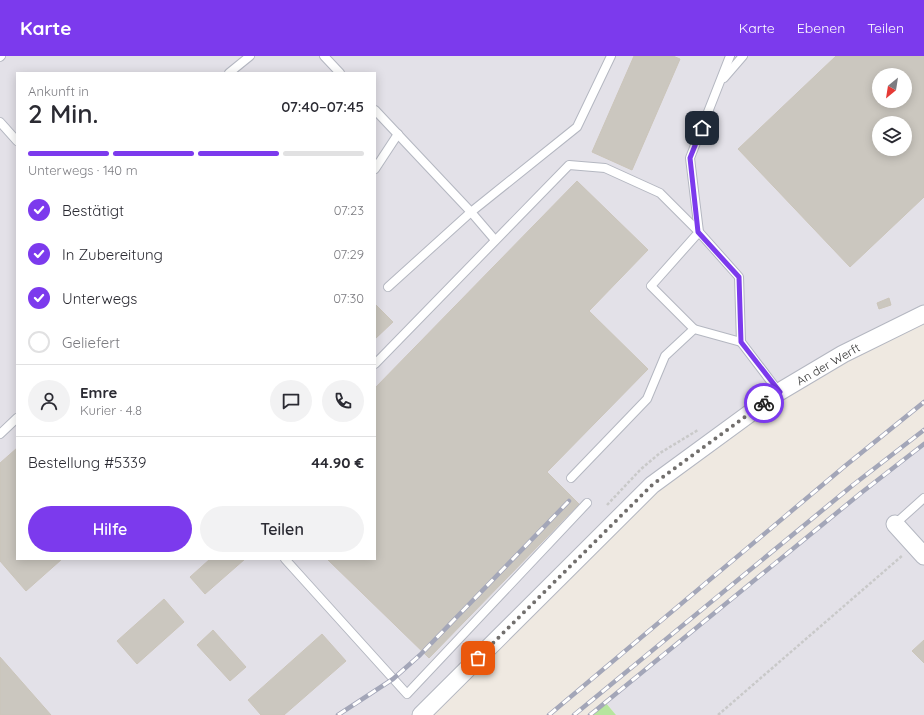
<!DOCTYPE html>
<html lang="de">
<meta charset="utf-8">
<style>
body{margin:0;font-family:Quicksand,sans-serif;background:#f2f2f3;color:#2b2b33;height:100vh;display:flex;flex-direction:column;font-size:15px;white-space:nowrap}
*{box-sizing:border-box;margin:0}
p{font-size:13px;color:#7c7c81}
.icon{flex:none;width:22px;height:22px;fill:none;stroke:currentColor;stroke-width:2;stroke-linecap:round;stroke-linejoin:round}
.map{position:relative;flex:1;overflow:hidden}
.drawer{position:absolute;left:16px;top:16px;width:360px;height:488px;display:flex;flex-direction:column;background:#fff;border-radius:0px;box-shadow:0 2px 10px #0003}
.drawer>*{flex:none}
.needle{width:26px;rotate:210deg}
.tools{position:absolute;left:872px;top:12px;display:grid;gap:8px}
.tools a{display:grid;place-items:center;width:40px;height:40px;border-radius:50%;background:#fff;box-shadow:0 2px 10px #0003;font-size:20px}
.pin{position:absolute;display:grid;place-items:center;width:34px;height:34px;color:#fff;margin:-17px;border-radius:8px;box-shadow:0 2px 6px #0006}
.courier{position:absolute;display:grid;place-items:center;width:40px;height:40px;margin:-20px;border:3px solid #7c3aed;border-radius:50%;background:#fff;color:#222;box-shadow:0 1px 5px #0007}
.headline em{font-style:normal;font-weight:600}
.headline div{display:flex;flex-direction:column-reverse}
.headline{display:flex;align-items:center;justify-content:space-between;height:68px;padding:0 12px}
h1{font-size:26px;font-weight:600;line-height:30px}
.bar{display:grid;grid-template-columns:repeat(4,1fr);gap:6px 4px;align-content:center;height:48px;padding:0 12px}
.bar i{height:5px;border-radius:3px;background:#e1e1e2}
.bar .current{background:#7c3aed}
.bar p{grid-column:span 4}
.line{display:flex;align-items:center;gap:10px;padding:0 12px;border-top:1px solid #e1e1e2}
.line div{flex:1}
.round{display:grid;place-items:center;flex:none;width:42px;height:42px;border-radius:21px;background:#f2f2f3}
ol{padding:0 12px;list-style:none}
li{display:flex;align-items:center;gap:12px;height:44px}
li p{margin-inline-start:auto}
li .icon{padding:4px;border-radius:50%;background:#7c3aed;color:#fff;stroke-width:4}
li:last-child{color:#7c7c81}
li i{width:22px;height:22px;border:2px solid #e1e1e2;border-radius:50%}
.cta{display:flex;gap:8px;margin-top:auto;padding:8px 12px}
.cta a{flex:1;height:46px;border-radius:24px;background:#7c3aed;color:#fff;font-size:16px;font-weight:600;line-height:46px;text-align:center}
.cta a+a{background:#f2f2f3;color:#2b2b33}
header{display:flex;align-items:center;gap:24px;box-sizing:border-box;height:56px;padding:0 20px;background:#7c3aed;color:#fff}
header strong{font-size:19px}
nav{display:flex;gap:22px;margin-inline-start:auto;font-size:14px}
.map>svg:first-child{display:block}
.industrial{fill:#e3e1e8;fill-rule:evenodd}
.green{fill:#b6e59e}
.building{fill:#cbc7bf;stroke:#cbc5ba;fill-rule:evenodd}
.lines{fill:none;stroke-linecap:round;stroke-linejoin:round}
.service-casing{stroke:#b4b7c1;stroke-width:10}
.minor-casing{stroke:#b4b7c1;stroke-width:19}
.path{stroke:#c9c9c9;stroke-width:2.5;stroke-dasharray:3 2;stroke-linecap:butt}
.service{stroke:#fff;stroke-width:8}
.minor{stroke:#fff;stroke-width:17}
.rail-casing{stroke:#a3a6b8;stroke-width:4.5}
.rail{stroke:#fff;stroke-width:3;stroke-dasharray:9;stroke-linecap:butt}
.done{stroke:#726f6d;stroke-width:4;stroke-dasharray:0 7.2}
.route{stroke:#7c3aed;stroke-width:5}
.labels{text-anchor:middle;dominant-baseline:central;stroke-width:3.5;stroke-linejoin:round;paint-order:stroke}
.street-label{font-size:12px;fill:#2e2e2e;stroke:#fff}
</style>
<header>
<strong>Karte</strong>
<nav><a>Karte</a><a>Ebenen</a><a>Teilen</a></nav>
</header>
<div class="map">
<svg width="924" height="659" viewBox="0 0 924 659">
<rect width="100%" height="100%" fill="#efe9e1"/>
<!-- industrial -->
<g class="industrial">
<path d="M0,0H924V258L843,298L652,429L421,659H0ZM17,17H375V503H17ZM879,19H905V45H879ZM879,67H905V93H879Z"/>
<path d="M924,388V659H616L605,646L861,437Z"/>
</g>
<!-- green -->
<path class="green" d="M605,646L616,659H590Z"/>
<!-- building -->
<g class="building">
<path d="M634,0H673L680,3L632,114L592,96Z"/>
<path d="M836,0H924V141L850,211L738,93ZM879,19H905V45H879ZM879,67H905V93H879Z"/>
<path d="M577,125L648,194L589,255L648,313L547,416L579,448L429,602L327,503H375V332Z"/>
<path d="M889,242L891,249L879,253L877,247Z"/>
<path d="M375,248L393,266L375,283Z"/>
<path d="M17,392V503H62L26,535L0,505V407Z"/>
<path d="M210,503H245L205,538L190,521Z"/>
<path d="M164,543L184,566L137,608L117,585Z"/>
<path d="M213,574L246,611L230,625L197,589Z"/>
<path d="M322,578L346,605L284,659H261L248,644Z"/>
<path d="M924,584V607L912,595Z"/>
<path d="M0,601L51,659H0Z"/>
</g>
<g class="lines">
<defs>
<g id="service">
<path d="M324,0L340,17"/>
<path d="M730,0L690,102L699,176L739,221L741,286L779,336"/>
<path d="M0,1L1,0"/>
<path d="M229,17L250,0"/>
<path d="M724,22L743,0"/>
<path d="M375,54L471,156L495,184"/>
<path d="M0,66L17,85"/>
<path d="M375,113L398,78"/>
<path d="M388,231L471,156L577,71L611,0"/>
<path d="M375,308L569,109L605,112L660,137L699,176L651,230L694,273"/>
<path d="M0,378L17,362"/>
<path d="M571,422L647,343L665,300L694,273L741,286"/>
<path d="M895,468L924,442"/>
<path d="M285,503L407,638L587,447"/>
</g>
<g id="minor">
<path d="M895,468L924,500"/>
<path d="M421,659L652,429L779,336L843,298L924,258"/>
</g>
</defs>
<!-- service casing -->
<use href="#service" class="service-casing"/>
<!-- minor casing -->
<use href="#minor" class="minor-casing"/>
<!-- path -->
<g class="path">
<path d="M607,449L641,413L660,397L698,374"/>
<path d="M718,659L903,499"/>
</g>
<!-- service -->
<use href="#service" class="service"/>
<!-- minor -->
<use href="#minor" class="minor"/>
<defs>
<g id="rail">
<path d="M338,659L393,623L420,599L569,445"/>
<path d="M549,659L845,410L924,346"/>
<path d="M574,659L853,429L924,374"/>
<path d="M590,659L861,437L924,388"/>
</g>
</defs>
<!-- rail casing -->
<use href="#rail" class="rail-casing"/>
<!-- rail -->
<use href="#rail" class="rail"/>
</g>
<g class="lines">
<!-- done -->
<path class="done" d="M478,602L652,429L764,347"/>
<!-- route -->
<path class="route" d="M702,72L690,102L698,176L739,221L741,286L780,336L764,347"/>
</g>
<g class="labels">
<!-- street labels -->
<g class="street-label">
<text transform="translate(828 308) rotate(-30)">An der Werft</text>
</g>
</g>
</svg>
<div class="tools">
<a><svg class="needle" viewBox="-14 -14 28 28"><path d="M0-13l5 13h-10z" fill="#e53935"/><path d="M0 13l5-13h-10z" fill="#7c7c81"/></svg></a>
<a><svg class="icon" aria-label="layers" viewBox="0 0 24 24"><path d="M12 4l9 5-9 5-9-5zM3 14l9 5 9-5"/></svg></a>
</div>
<div class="pin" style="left:478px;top:602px;background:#ea580c"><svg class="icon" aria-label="bag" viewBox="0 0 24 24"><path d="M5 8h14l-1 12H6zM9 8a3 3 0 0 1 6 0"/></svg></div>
<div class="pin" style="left:702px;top:72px;background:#1f2937"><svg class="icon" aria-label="home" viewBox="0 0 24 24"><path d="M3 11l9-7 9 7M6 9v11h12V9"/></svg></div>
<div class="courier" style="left:764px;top:347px"><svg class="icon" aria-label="bike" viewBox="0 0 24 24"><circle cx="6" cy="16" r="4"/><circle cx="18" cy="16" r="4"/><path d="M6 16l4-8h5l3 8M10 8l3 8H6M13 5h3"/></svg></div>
<section class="drawer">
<div class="headline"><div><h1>2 Min.</h1><p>Ankunft in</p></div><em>07:40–07:45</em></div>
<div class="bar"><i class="current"></i><i class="current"></i><i class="current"></i><i></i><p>Unterwegs · 140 m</p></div>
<ol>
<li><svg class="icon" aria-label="check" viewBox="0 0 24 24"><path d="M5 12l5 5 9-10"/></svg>Bestätigt<p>07:23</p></li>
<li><svg class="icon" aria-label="check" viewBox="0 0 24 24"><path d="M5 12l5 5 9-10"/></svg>In Zubereitung<p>07:29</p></li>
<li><svg class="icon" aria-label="check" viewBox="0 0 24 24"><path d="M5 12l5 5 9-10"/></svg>Unterwegs<p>07:30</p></li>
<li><i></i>Geliefert</li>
</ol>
<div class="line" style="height:72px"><a class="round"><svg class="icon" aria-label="person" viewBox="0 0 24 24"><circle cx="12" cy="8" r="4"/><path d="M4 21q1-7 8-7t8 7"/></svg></a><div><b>Emre</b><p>Kurier · 4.8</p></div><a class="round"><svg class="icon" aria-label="chat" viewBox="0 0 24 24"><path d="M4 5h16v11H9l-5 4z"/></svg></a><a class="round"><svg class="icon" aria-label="phone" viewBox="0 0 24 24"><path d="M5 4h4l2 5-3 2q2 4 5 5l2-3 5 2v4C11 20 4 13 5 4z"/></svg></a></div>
<div class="line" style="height:52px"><div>Bestellung #5339</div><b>44.90 €</b></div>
<div class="cta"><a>Hilfe</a><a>Teilen</a></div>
</section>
</div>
